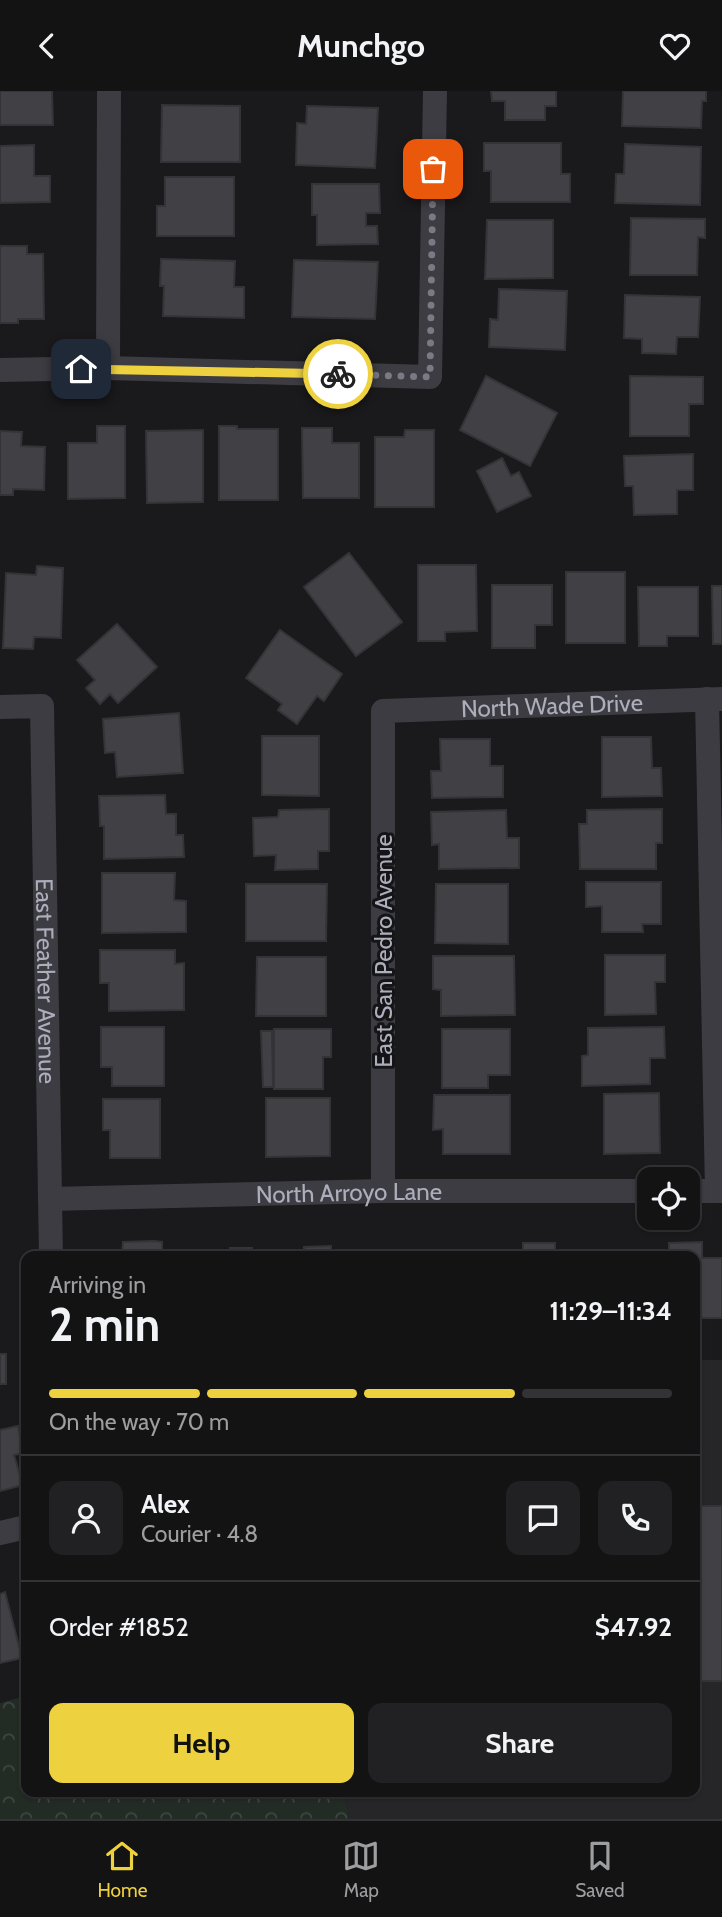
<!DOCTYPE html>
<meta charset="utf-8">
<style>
body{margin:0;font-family:Cabin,sans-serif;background:#212022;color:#f1f3f6;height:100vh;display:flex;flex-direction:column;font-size:26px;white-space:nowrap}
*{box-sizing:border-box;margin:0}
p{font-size:23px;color:#9d9ea0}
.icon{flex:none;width:38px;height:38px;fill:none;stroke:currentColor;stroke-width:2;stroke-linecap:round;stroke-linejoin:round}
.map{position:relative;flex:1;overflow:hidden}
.side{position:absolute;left:21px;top:1160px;width:679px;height:546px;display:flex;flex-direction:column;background:#141314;border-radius:14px;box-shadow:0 2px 5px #0004,0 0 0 2px #333234}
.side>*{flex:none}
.fabs{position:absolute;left:637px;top:1076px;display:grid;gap:14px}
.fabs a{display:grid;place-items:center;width:63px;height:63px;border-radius:14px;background:#141314;box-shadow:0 2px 5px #0004,0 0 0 2px #333234;font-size:35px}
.pin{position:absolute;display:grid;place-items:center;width:60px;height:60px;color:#fff;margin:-30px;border-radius:14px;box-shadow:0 4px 10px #0006}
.courier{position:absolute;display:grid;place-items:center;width:70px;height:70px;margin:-35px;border:5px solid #eed13f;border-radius:50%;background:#fff;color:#222;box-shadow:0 2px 9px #0007}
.summary em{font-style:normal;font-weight:700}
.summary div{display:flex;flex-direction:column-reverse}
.summary{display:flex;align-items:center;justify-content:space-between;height:119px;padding:0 28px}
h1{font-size:46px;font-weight:700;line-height:52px}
.bar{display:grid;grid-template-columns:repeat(4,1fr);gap:10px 7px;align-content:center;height:84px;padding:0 28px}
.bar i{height:9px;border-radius:5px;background:#333234}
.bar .selected{background:#eed13f}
.bar p{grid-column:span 4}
.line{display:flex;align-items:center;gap:18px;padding:0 28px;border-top:2px solid #333234}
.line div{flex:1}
.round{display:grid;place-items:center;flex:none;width:74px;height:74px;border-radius:14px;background:#212022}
.primary-button{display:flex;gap:14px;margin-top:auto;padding:14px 28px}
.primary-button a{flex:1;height:80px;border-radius:14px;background:#eed13f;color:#111;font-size:28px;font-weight:700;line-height:80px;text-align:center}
.primary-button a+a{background:#212022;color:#f1f3f6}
header{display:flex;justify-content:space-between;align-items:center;height:91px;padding:0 28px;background:#141314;font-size:32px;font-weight:700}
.menu{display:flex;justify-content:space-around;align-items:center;height:98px;border-top:2px solid #333234;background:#141314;font-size:19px;color:#9d9ea0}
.menu a{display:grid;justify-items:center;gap:4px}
.menu .selected{color:#eed13f}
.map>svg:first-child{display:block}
.built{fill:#262528}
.park{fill:url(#park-crowns)}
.building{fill:#414145;stroke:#343337;stroke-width:2}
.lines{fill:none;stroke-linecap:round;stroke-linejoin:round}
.street{stroke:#3c3c42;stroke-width:24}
.done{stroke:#797a83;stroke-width:7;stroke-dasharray:0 12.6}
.route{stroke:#eed13f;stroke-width:9}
.labels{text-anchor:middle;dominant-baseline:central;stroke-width:6;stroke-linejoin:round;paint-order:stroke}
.street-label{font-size:24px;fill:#acaebb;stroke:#151416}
</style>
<header><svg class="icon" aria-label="back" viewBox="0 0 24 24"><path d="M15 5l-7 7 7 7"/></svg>Munchgo<svg class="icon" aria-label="heart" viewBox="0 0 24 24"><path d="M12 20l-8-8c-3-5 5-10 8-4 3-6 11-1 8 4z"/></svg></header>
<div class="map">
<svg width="722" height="1728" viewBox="0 0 722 1728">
<defs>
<pattern id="park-crowns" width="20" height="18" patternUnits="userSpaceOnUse" patternTransform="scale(1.75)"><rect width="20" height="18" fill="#232b25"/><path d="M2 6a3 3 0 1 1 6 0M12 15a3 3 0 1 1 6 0" fill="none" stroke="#404743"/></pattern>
</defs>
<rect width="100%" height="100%" fill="#1a191b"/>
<!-- built -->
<path class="built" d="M695,1269H722V1728H350L343,1701H695Z"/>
<!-- park -->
<path class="park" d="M26,1605V1701H343L350,1728H0V1612Z"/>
<!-- building -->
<g class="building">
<path d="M0,0H52L53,34H0Z"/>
<path d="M491,0H556V15H545V29H505V10H492Z"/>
<path d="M623,0H706V10H702L701,37L622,35Z"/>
<path d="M162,14L240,15V71H161Z"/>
<path d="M307,15L378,17L375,77L296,74L297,32L306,33Z"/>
<path d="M484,52H561V83H570V111H491V80H484Z"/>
<path d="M625,53L701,56L700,114L615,112L616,83H624Z"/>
<path d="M34,54V85H50V111L0,112V55Z"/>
<path d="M165,86H234V145H157V115H165Z"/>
<path d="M312,93H379L380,122H366V135H377L378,153L317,154V124H312Z"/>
<path d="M631,127L705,128V147L698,146L697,184H630Z"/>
<path d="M487,129H553V187L485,188Z"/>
<path d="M0,155H27V163H43L44,228H18V232H0Z"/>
<path d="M161,168L235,170L234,196H244V227L163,225L164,195H160Z"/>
<path d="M294,169L378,171L375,228L292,226Z"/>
<path d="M499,198L567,200L565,259L489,256L490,228L498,229Z"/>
<path d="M625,204L700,206L698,246H677L676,263L642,262V248L624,247Z"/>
<path d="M486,285L557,322L530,375L460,339Z"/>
<path d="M630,285L703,286V313H689V345H630Z"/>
<path d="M97,335H125V407L68,408V352H97Z"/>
<path d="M219,335H237V338H278V409H219Z"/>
<path d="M302,337H332V352H359V407H303Z"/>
<path d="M203,339V411L147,412L146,340Z"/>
<path d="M405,339H434V416H375V346H404Z"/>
<path d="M0,340L22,341L21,355L45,356L44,399L13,398V404H0Z"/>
<path d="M693,363V399H677V423L634,424L633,395H625L624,365Z"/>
<path d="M502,367L511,385L519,381L531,405L497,421L477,380Z"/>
<path d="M349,462L402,531L356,565L304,496Z"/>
<path d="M418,474H476L477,540L445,541V550H418Z"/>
<path d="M37,475L63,477L61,547L34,546L33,558L3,557L6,482L36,484Z"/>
<rect x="566" y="481" width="59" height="71"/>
<path d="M492,494H552V534H535V557H492Z"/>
<path d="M712,495H722V553H713Z"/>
<path d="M638,496H698V545H667V555H639Z"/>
<path d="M117,533L157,576L118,612L110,603L100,613L86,597L95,589L77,569Z"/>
<path d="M280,539L342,583L324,610L317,605L297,633L278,619L282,613L246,587Z"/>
<path d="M179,622L183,682L117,686L115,661L105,662L103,628Z"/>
<path d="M262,645H319V705L262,704Z"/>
<path d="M602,646H651L652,677H661L662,705L602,706Z"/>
<path d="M440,648H490V675H503V706L432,707L431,680H441Z"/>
<path d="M165,704L166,723H176V744H183L184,766L104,768V735H100L99,705Z"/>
<path d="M329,718V760H318V778L275,779L276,764L254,765L253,727L278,726L279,719Z"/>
<path d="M662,718V752H656V778H580L579,733H587V719Z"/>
<path d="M506,719L507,747H519V777L439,778V753L432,754L431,721Z"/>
<path d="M102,782H175L174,809L186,810V841L102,842Z"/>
<path d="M586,791H661V833H642L643,841H602V815L586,816Z"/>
<path d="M246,793H327L326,850H246Z"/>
<path d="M436,793H508V853L435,852Z"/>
<path d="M100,859H175V873L184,872V919L109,920V892H100Z"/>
<path d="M605,864H665V891H655L656,923L605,924Z"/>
<path d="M433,865H514L515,924L441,925V899L433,898Z"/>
<path d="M257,866H326V925H256Z"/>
<path d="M101,936H164V995H112V976H101Z"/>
<path d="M664,936L665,967H650V993L582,995V965L588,964V937Z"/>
<path d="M274,938H331V966H323V998H274Z"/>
<path d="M442,938H510V984H488V997H442Z"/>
<path d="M261,940H272L273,996H263Z"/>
<path d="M659,1002L660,1062L604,1063V1003Z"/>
<path d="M434,1004H510V1063H443V1038L433,1039Z"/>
<path d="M266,1007H330V1065L266,1066Z"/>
<path d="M103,1008H160V1067H110V1039H103Z"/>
<path d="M154,1150L162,1151V1166H103V1161H122L123,1151Z"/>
<path d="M702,1151V1167H722V1227H695V1166H669V1152Z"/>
<path d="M523,1152H555V1160H582V1166H523Z"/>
<path d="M331,1155V1166H304V1156Z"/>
<rect x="230" y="1157" width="22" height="9"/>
<path d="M598,1160L658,1163V1166H598Z"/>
<rect x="0" y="1263" width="6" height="30"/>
<path d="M18,1335L24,1362L14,1364L23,1394L0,1400V1339Z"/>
<rect x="695" y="1415" width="27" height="175"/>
<path d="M5,1501L22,1567L0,1572V1503Z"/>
</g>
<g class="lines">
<!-- street -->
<g class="street">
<path d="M108,277L109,0"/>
<path d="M0,279L108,277L430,286L435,0"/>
<path d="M707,608L717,1100"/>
<path id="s1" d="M0,616L42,615L51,1166"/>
<path id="s2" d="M383,1100V620L722,608"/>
<path d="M688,1100H722"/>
<path id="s3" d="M50,1108L383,1100H649"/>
<path d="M0,1442L26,1436"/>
</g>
</g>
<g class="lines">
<!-- done -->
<path class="done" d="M338,283L430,286L433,78"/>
<!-- route -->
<path class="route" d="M81,278L338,283"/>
</g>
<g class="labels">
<!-- street labels -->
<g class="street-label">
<text stroke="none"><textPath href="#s2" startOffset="649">North Wade Drive</textPath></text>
<text transform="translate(383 860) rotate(-90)">East San Pedro Avenue</text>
<text stroke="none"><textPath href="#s1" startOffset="317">East Feather Avenue</textPath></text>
<text stroke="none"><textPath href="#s3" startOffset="299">North Arroyo Lane</textPath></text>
</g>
</g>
</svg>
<div class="fabs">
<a><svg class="icon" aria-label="locate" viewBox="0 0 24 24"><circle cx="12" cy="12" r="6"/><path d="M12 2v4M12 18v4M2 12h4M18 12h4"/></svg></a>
</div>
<div class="pin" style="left:433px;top:78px;background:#ea580c"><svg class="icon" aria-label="bag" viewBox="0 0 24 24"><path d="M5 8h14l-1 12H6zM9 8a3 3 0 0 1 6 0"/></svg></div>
<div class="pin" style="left:81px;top:278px;background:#1f2937"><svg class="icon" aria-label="home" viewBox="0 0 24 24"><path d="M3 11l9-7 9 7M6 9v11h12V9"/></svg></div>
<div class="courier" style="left:338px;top:283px"><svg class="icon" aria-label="bike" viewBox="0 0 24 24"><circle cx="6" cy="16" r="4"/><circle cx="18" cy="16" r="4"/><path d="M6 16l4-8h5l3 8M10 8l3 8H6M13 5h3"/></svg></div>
<section class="side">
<div class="summary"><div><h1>2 min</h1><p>Arriving in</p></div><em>11:29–11:34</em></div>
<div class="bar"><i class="selected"></i><i class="selected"></i><i class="selected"></i><i></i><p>On the way · 70 m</p></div>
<div class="line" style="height:126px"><a class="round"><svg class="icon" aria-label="person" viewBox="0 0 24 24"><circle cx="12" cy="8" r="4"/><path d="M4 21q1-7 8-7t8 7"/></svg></a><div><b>Alex</b><p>Courier · 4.8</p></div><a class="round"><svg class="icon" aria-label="chat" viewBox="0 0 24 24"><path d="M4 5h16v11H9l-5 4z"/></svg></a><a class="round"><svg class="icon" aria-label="phone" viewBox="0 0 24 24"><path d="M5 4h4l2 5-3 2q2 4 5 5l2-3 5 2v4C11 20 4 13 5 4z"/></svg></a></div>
<div class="line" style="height:91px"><div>Order #1852</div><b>$47.92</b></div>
<div class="primary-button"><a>Help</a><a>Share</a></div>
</section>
</div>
<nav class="menu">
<a class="selected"><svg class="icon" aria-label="home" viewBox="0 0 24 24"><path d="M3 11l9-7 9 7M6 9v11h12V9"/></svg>Home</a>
<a><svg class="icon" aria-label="map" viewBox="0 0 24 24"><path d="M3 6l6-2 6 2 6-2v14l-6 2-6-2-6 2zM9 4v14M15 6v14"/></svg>Map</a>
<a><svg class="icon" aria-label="saved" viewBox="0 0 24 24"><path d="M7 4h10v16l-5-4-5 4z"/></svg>Saved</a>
</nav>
